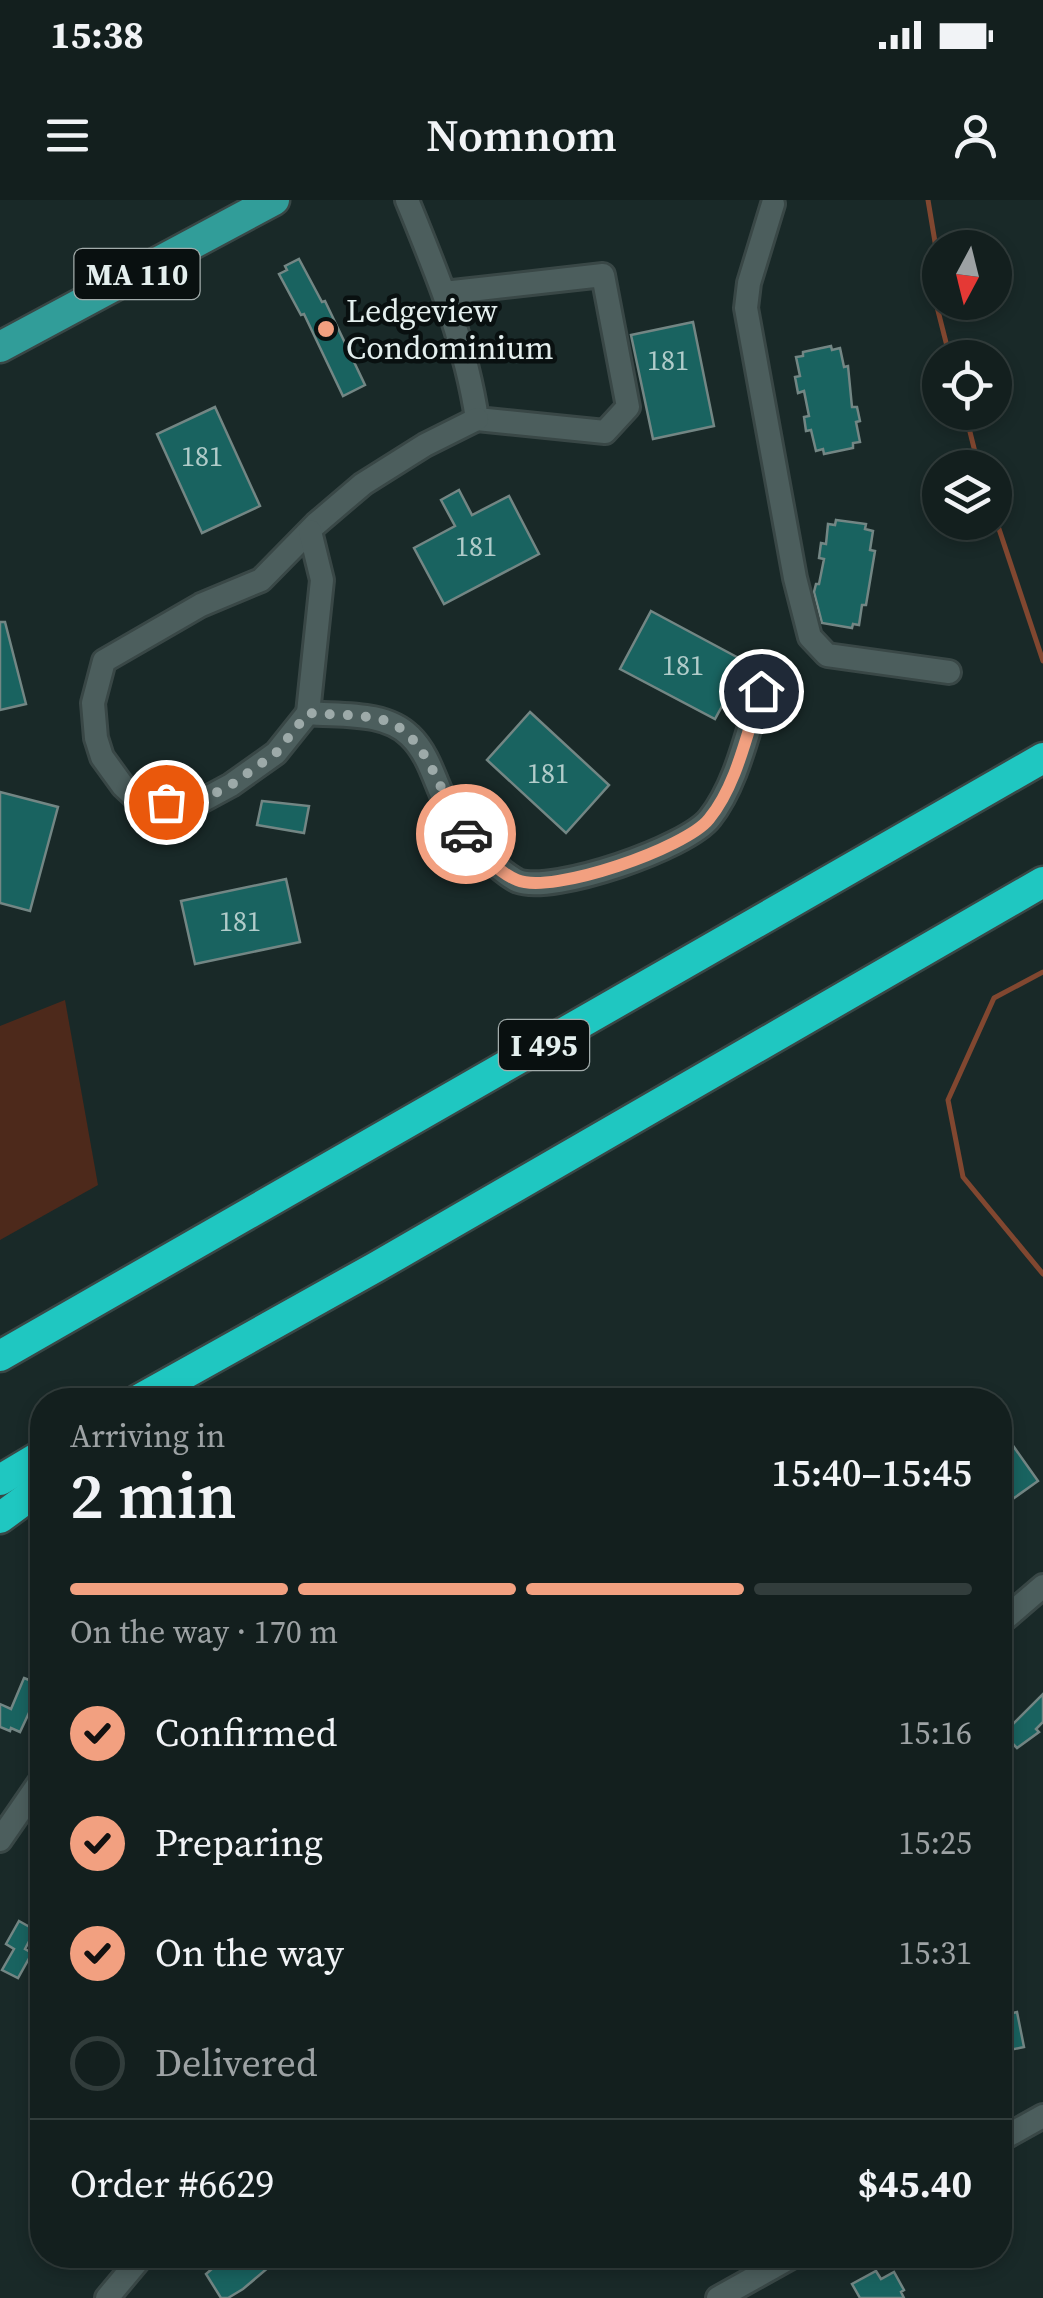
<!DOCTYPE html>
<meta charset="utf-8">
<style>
body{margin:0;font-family:"Source Serif 4",serif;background:#1c2727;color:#f1f3f6;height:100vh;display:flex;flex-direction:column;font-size:38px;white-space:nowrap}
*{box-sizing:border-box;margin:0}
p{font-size:32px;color:#9da2a4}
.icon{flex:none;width:55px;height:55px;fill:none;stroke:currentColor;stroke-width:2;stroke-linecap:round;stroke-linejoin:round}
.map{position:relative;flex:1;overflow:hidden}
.details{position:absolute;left:30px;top:1188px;width:982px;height:880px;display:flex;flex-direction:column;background:#131f1e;border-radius:40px;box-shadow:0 5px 15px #0003,0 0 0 2px #323d3c}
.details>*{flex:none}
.needle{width:65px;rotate:187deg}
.buttons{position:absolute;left:922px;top:30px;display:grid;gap:20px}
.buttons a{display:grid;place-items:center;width:90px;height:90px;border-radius:50%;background:#131f1e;box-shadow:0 5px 15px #0003,0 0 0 2px #323d3c;font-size:50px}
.pin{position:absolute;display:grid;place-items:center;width:85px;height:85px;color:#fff;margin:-42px;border:5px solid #fff;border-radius:50%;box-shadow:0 2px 10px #0007}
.courier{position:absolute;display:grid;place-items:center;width:100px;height:100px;margin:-50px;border:8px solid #f2a080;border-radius:50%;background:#fff;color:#222;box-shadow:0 2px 12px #0007}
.overview em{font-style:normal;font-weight:600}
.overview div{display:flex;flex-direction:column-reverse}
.overview{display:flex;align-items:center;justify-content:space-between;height:170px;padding:0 40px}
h1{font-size:65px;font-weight:600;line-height:75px}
.bar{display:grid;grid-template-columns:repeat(4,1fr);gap:15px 10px;align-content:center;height:120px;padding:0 40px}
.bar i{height:12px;border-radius:8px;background:#323d3c}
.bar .selected{background:#f2a080}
.bar p{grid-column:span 4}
.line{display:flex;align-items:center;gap:25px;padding:0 40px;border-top:2px solid #323d3c}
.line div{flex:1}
ol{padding:0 40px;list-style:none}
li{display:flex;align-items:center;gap:30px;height:110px}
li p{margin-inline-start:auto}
li .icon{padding:10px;border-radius:50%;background:#f2a080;color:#111;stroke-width:4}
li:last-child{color:#9da2a4}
li i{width:55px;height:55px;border:5px solid #323d3c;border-radius:50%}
.status{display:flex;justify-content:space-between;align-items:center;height:70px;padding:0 50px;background:#131f1e;direction:ltr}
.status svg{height:28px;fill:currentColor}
header{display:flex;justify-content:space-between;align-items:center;height:130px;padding:0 40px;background:#131f1e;font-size:45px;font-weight:600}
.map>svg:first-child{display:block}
.green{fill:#4d291b}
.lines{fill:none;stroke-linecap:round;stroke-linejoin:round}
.stream{stroke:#814730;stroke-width:5}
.building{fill:#196360;stroke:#738684;stroke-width:2.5}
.minor-casing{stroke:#394746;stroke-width:28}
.major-casing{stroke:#394746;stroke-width:35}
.highway-casing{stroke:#394746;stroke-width:35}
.minor{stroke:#4c5e5d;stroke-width:22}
.major{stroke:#319d99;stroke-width:30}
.highway{stroke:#1fc7c1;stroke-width:30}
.done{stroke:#9daaa9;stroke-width:10;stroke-dasharray:0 18}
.route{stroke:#f2a080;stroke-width:12}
.poi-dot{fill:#f2a080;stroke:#091010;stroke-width:4}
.labels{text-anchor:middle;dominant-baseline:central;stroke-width:9;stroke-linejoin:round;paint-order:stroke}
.number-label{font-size:28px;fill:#b1ccca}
.shield{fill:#091010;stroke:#a2acab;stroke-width:2.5}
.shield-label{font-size:30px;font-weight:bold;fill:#e4efee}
.poi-label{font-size:32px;fill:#e4efee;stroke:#091010;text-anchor:start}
</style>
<div class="status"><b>15:38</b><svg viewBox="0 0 49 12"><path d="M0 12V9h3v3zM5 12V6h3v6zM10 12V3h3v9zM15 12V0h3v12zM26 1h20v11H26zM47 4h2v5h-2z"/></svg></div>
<header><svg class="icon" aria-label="menu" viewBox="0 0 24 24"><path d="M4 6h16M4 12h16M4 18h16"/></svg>Nomnom<svg class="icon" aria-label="person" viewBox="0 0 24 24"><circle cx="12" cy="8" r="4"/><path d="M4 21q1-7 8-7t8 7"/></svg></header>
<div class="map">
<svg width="1043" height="2098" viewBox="0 0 1043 2098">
<rect width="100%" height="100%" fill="#192928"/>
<!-- green -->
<path class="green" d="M65,800L98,985L0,1040V826Z"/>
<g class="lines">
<!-- stream -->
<g class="stream">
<path d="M928,0L939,66"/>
<path d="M936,103L950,158"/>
<path d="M965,212L979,268"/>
<path d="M995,317L1043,461"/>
<path d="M1043,772L994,798L948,900L963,977L1043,1074"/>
</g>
</g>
<!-- building -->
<g class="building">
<path d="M299,59L322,102L325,101L365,185L343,196L304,114L301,115L279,74L287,70L285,66Z"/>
<path d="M693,122L714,226L653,239L631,135Z"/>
<path d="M831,146L832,150L840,148L844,167L848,166L852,207H857L860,221L856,222L860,242L853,243V248L824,254L823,249L816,251L811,230L806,231L804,217L809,216L804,191L798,193L795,177L800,176L796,157L803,156V152Z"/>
<path d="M215,207L260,306L202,333L157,234Z"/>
<path d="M459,290L472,315L509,296L539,354L444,404L414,348L455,326L441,300Z"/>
<path d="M836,320L866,324L865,329L873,331L870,350L875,351L866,405H862L859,425L853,424L852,428L822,423L814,392L816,384H819L824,359L819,358L821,343L826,344L828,324L835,325Z"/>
<path d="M651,411L746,462L715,519L620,469Z"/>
<path d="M0,422H5L26,504L0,510Z"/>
<path d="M530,512L609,585L566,633L487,560Z"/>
<path d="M0,592L58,607L30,711L0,703Z"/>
<path d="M262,601L309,606L304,633L257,625Z"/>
<path d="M286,679L300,742L195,764L181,701Z"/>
<path d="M1009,1240L1038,1281L1000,1308V1274L1007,1269L1000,1259V1246Z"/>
<path d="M24,1478L42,1485L20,1532L11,1528L10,1531L0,1527V1504L11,1509Z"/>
<path d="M1043,1494V1522L1036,1529L1039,1532L1017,1548L1003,1534Z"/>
<path d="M19,1721L35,1730L25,1749L32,1753L18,1778L2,1770L14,1749L6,1744Z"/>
<path d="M1017,1812L1024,1847L1000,1852V1816Z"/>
<path d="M228,2055H268L269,2067L243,2089L228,2098H221L206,2074Z"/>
<path d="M876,2071L881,2079L894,2072L904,2090L901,2092L904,2098H860L852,2084Z"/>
</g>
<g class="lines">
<defs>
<g id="minor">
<path d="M407,0C436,71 466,143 477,219L605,232L628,207L603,75L444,93"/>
<path d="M773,4L749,83L746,108L795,378L810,437L827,455L949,472"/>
<path d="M477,219L425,245L363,284L316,324L261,380L201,405L104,461L93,503L96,538L102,557L123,586L139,601L194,605L231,585L276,553L308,513C341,516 385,511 410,536C432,557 437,592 453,617C464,634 478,650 493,663C500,669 509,677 518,681C553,694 687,648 710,618C737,584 747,532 761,491"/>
<path d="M308,513L322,380L310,331"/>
<path d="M1000,1423L1043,1386"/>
<path d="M0,1640L42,1579"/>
<path d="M1000,1940L1043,1916"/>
<path d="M107,2098L143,2055"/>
<path d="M718,2098L795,2055"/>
</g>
<path id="major" d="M0,147L274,0"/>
<g id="highway">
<path d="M0,1156L1043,558"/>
<path d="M138,1200L376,1067L1043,682"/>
<path d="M0,1280L42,1255"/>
<path d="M0,1318L42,1287"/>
</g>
</defs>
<!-- minor casing -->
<use href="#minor" class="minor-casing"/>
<!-- major casing -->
<use href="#major" class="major-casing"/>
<!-- highway casing -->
<use href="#highway" class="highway-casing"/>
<!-- minor -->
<use href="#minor" class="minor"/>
<!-- major -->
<use href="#major" class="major"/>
<!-- highway -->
<use href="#highway" class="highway"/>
</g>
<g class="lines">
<!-- done -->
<path class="done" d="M166,602L194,604L231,585L276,553L308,513C331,515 356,514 379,519C428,529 440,599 466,634"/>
<!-- route -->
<path class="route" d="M466,634C479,651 497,672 517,680C552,695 686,648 709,619C737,585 747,532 761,491"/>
</g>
<!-- markers -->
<circle class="poi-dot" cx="326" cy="129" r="10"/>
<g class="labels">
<!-- number labels -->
<g class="number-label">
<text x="668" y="160">181</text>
<text x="202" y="256">181</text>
<text x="476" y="346">181</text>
<text x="683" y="465">181</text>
<text x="548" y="573">181</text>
<text x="240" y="721">181</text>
</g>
<!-- shield labels -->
<g class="shield">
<rect x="74.5" y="49" width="125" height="50" rx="8"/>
<rect x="499" y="820" width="90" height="50" rx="8"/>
</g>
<g class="shield-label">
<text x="137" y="74">MA 110</text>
<text x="544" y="845">I 495</text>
</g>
<!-- poi labels -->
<g class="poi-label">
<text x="346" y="111">Ledgeview<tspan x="346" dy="37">Condominium</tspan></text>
</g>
</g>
</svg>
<div class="buttons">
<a><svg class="needle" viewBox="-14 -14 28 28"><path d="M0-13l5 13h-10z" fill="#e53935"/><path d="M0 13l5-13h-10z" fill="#9da2a4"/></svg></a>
<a><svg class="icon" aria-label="locate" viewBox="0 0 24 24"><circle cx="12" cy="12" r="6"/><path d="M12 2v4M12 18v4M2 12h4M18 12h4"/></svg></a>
<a><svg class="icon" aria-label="layers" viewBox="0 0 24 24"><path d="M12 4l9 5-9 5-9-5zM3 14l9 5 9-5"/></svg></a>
</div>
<div class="pin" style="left:166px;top:602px;background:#ea580c"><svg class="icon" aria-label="bag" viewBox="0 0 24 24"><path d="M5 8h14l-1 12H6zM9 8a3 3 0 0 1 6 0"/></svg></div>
<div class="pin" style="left:761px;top:491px;background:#1f2937"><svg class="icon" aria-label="home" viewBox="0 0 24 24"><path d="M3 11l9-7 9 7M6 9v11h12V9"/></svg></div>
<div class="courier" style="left:466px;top:634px"><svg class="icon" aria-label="car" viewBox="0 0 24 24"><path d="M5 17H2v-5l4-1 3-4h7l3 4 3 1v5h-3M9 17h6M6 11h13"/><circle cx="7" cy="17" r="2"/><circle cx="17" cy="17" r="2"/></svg></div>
<section class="details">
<div class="overview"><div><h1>2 min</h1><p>Arriving in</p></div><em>15:40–15:45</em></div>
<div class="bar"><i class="selected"></i><i class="selected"></i><i class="selected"></i><i></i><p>On the way · 170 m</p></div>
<ol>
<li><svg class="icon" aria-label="check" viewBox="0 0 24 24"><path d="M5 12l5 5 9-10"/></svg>Confirmed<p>15:16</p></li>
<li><svg class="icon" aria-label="check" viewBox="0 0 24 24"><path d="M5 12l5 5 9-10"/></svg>Preparing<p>15:25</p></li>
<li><svg class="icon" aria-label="check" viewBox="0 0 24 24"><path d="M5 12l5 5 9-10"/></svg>On the way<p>15:31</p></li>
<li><i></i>Delivered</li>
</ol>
<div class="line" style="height:130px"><div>Order #6629</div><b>$45.40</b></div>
</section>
</div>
